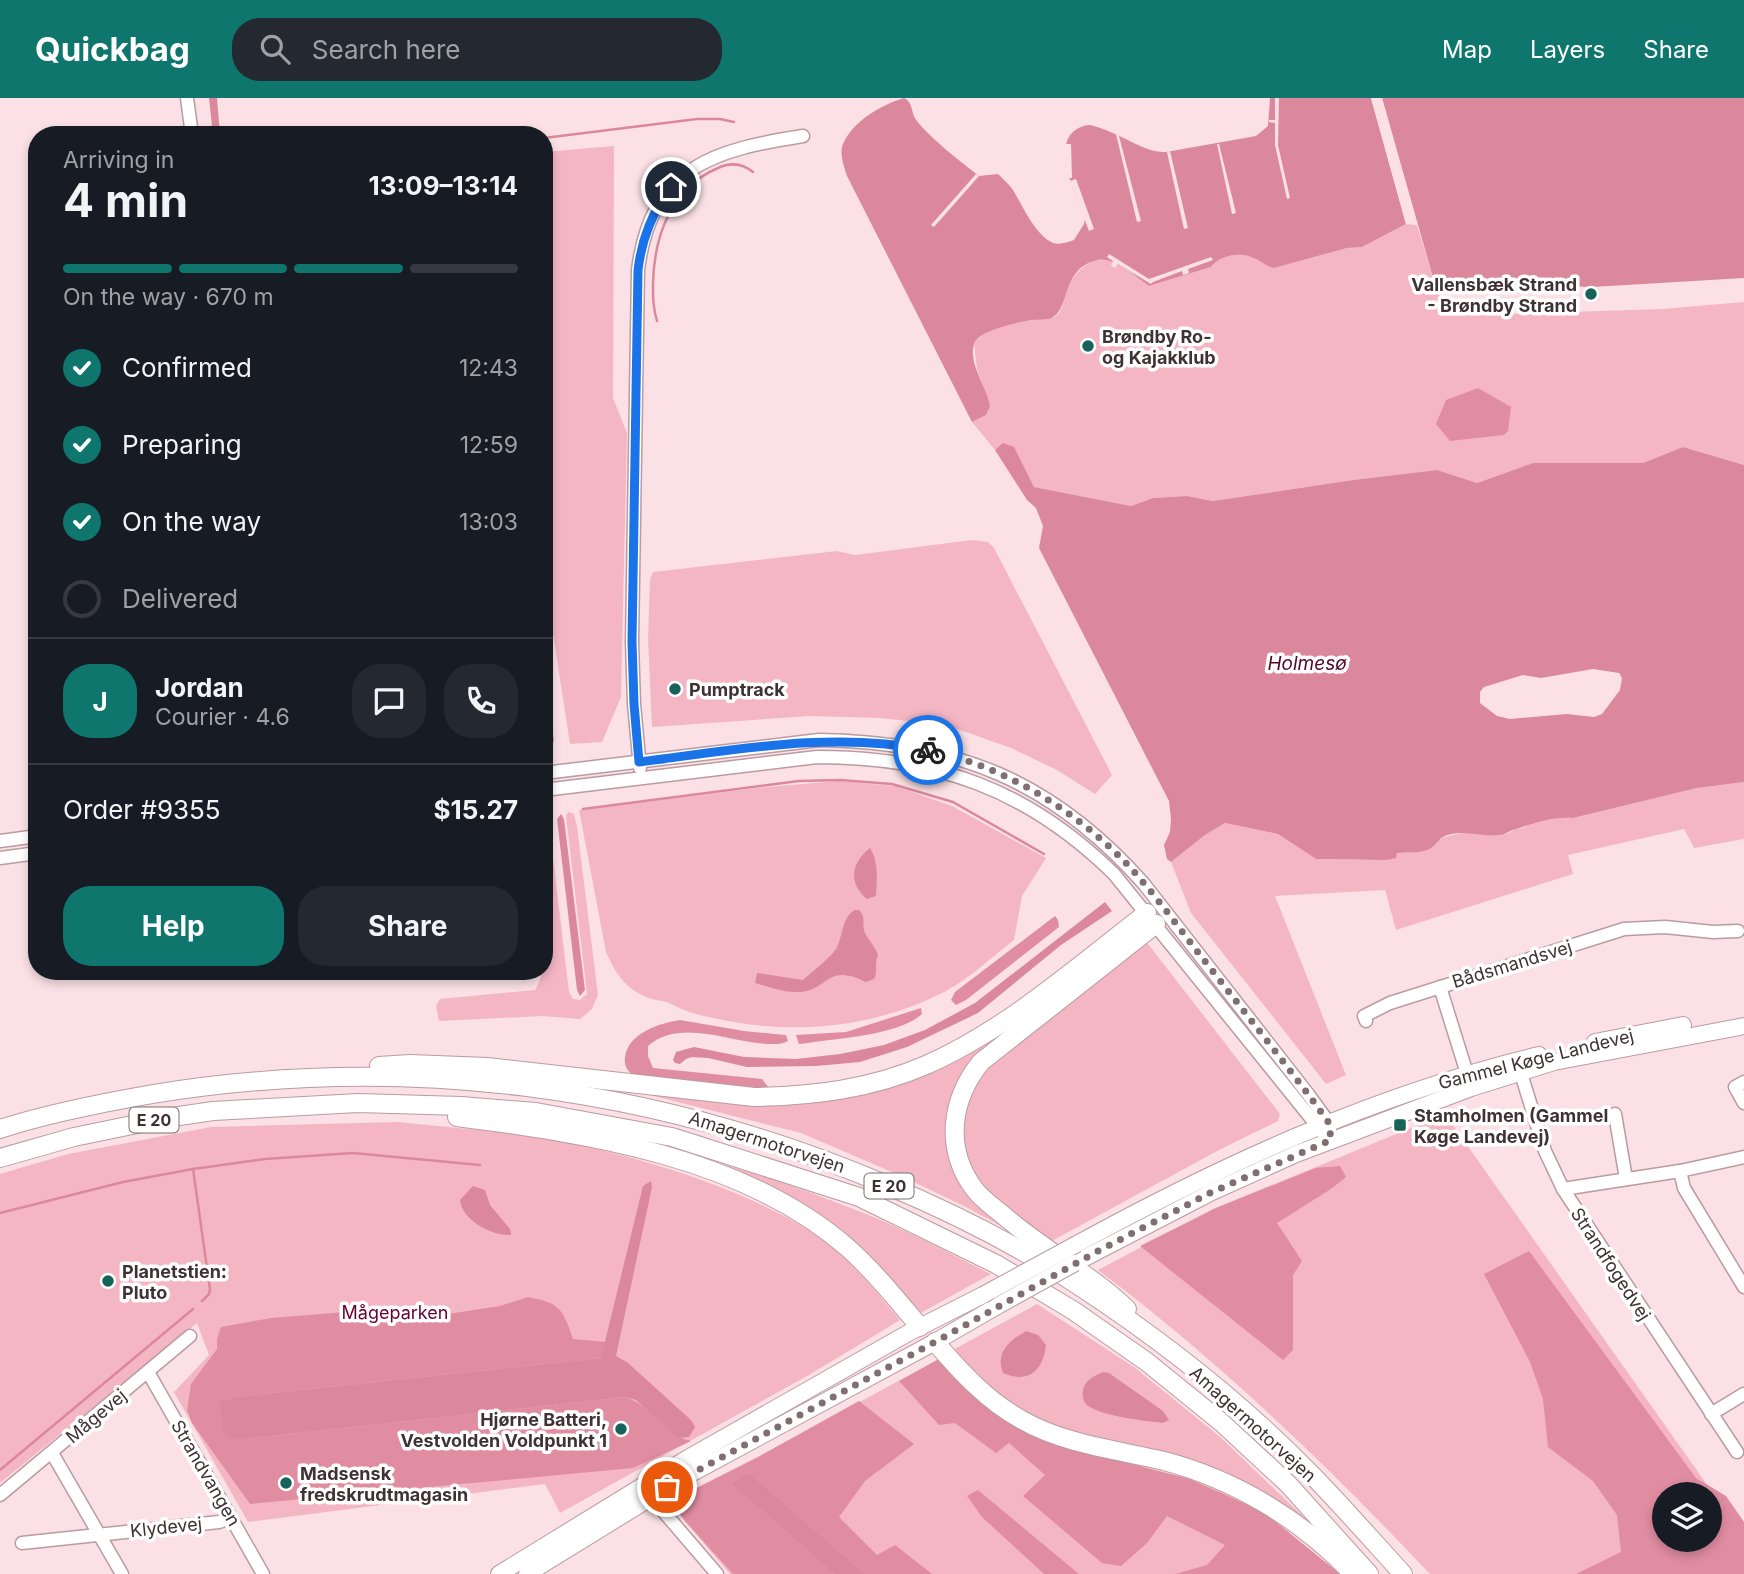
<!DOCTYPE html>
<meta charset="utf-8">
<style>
body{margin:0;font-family:Inter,sans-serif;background:#242831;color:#f1f3f6;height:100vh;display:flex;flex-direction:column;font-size:26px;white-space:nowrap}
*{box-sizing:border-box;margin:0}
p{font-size:23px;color:#9ea1a6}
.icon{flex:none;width:38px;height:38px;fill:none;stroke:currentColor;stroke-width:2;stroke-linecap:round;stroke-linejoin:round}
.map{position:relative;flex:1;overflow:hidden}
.drawer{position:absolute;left:28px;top:28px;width:525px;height:854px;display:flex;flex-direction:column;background:#171b24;border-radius:28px;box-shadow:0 4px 10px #0003}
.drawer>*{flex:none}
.buttons{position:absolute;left:1652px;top:1384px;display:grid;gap:14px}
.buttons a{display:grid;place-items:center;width:70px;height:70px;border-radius:50%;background:#171b24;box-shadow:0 4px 10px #0003;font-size:35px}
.pin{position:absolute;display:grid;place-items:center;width:60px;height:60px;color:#fff;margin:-30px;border:4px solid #fff;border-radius:50%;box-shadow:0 2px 7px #0007}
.courier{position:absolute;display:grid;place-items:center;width:70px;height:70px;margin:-35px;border:5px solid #1a73e8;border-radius:50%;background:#fff;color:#222;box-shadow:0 2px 9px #0007}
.head em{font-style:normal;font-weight:700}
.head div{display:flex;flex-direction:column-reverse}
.head{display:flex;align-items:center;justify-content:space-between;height:119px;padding:0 35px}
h1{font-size:46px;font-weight:700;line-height:52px}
.bar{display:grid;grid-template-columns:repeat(4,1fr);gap:10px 7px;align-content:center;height:84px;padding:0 35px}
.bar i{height:9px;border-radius:5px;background:#363941}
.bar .selected{background:#0f766e}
.bar p{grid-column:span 4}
.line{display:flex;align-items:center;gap:18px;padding:0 35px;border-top:2px solid #363941}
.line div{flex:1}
.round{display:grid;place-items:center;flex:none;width:74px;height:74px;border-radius:28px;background:#242831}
ol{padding:0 35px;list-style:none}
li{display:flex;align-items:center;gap:21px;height:77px}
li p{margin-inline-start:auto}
li .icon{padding:7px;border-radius:50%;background:#0f766e;color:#fff;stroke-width:4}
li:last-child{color:#9ea1a6}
li i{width:38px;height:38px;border:4px solid #363941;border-radius:50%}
.primary-button{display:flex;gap:14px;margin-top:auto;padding:14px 35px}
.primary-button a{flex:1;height:80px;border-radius:28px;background:#0f766e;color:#fff;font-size:28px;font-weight:700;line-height:80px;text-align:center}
.primary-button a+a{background:#242831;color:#f1f3f6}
header{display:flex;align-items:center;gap:42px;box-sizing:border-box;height:98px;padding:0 35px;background:#0f766e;color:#fff}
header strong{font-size:33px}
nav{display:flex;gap:38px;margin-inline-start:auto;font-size:24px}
.search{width:490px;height:63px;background:#242831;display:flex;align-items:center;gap:18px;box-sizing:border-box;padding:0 24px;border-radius:28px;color:#9ea1a6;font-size:26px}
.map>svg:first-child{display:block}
.green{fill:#f5b6c4;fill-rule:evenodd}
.forest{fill:#e08ca1;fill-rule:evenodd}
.water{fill:#db889c;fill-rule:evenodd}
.pier{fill:#fbe1e6}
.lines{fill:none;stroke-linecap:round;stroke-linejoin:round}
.stream{stroke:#db889c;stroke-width:2.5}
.minor-casing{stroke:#ba9ba1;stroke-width:15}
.major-casing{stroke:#ba9ba1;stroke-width:18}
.highway-casing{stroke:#ba9ba1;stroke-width:20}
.minor{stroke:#fff;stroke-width:12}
.major{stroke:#fff;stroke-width:16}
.highway{stroke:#fff;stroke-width:18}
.major-bridge-casing{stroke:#ba9ba1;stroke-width:18;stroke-linecap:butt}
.major-bridge{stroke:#fff;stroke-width:16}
.done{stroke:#806f72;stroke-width:7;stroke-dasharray:0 12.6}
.route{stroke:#1a73e8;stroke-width:9}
.poi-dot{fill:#17635a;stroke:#fff;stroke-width:2.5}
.labels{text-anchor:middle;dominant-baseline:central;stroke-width:7;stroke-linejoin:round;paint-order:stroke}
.shield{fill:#fff;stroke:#787071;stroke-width:2}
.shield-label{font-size:16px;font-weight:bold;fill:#3e3234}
.poi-label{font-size:18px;font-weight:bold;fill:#3e3234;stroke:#fff;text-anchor:start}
.street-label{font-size:18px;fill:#3e3234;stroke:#fff}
.park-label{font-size:18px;fill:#69012f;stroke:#fff}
.water-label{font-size:19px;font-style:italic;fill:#520625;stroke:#fff}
</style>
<header>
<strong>Quickbag</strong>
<div class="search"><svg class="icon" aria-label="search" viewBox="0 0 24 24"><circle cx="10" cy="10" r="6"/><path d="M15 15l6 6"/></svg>Search here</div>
<nav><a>Map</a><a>Layers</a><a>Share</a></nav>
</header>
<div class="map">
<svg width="1744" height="1476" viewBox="0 0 1744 1476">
<rect width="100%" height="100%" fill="#fbe1e6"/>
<!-- green -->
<g class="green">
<path d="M614,48L613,300L627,335L621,599L602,644L570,646L544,477V54Z"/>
<path d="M1406,126L1417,127L1434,183L1447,218L1662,211L1744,204V367L1683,349L1643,365H1533L1477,385L1437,372L1353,382L1213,403L1187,398L1153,400L1131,408L1034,389L1018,361V356L1004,347L995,352L972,324L986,317L990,308L977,271L974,245C986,229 1014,225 1033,222C1040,221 1048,223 1054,219C1065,213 1062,201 1067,191C1073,176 1091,157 1108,162C1119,164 1139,181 1149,188L1211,169C1219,158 1240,153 1253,160C1261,163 1266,168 1274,170L1347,150L1362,149Z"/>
<path d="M972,442L988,444L994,450L1112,677L1095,696L1057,672L1011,650L946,627L880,620L810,618L652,629L648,541L650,481L653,474L837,453L855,457Z"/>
<path d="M838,683L895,688L952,708L1046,760L1022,798L1014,842C992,859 970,880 946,893C879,928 802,937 728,923C708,919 690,916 673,907C667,903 659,903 652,901C627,893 616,877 606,854L579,712L767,689Z"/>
<path d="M1744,684V741L1694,750L1684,731L1568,757L1573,776L1396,832L1385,792L1275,798L1346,977L1326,986L1191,815L1171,764L1205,737L1225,725L1278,736L1316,761L1366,762L1377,760L1387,762L1397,755L1417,754L1432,750L1441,740L1466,734L1498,738L1509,735L1515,731L1523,730L1533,724L1562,719L1573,720L1697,690Z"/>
<path d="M544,714L548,717L569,894L573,901L580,902L587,896L566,718L568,714L574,716L577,728L598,897L592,911L580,921L542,918L439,923L436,908L440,901L535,892C548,871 542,851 551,830L544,810Z"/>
<path d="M1136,829L981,955L949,1032L1004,1125L1001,1128L966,1109L899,1077L801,1035L650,997L651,993L887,989Z"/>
<path d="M1145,842L1280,1016L1278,1023L1219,1052L1050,1144L990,1098L975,1080L965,1057L960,1014L987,965Z"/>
<path d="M1445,1016L1744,1439V1476H1430C1327,1367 1218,1262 1098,1172L1213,1111ZM1664,1396H1710V1442H1664Z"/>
<path d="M397,1024C436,1028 475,1031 514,1036C607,1048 730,1083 810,1133C845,1155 873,1190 900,1222L809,1277L560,1415L545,1386L248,1424L174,1294L209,1257L197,1225L0,1385V1076L68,1056L211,1029Z"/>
<path d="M622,1040C702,1059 780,1081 856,1112C903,1130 947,1154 991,1176L917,1217L841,1139Z"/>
<path d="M1037,1206L1134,1269L1219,1338L1310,1425L1307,1430L1122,1348L1050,1327L985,1290L951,1253Z"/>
<path d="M939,1261L972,1297L1006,1321L1064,1348L1189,1381L1222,1395L1340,1476H730L684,1422L671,1403L758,1359Z"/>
</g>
<!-- forest -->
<g class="forest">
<path d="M1478,290L1511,309L1508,333L1504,337L1450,343L1436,326L1446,302Z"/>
<path d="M1055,818L1058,822L1059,829L966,902L956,907L951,902L955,894Z"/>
<path d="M921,910L922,916C899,937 839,940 808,945L799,946L796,937L846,934Z"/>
<path d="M680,922L744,933L786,937L788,943C781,947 775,946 767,946C729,944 680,920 648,948V958L653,970L762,981L769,990H729L635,978C627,973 624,968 625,959C628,935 660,925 680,922Z"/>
<path d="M1340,1068L1346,1079L1331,1091L1277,1125L1302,1163L1293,1177V1252L1283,1262L1140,1148L1216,1110L1316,1070Z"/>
<path d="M1529,1153L1696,1380L1726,1398L1744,1424V1476H1576L1621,1454L1617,1417L1593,1383L1548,1349L1543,1301L1530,1264L1484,1176ZM1664,1396H1710V1442H1664Z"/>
<path d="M528,1199C560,1205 563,1211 573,1241L606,1244L601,1260L236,1299L229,1341H243L625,1299C652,1307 663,1337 691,1343L633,1370L250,1406L192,1325L187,1312L191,1286L217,1251V1241L221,1229L271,1220L371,1212L402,1218L441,1217L500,1208Z"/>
<path d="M939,1261L972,1297L1006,1321L1064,1348L1189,1381L1222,1395L1265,1415L1340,1476H1175L1207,1467L1225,1447L1167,1418L1147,1445L1121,1468L1102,1465L1023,1398L1045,1377L1009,1345L996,1355L955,1325L939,1327L899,1283Z"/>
<path d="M859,1303L914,1346L865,1383L839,1419L877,1457L895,1447L932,1476H865L748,1374L731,1386L834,1476H733L684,1422L671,1403L758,1359Z"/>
<path d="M978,1392L1079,1476H1044L982,1419L967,1398Z"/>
</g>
<!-- water -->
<g class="water">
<path d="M209,0H217L220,37H213Z"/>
<path d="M904,0C914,5 910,14 917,23C931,41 960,63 979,78L998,76C1003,81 1009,86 1013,92C1023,108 1034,136 1053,145C1060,147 1068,144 1074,142L1084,126L1085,120C1077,99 1052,51 1074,33C1078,30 1084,27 1089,27C1097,28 1108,33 1115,36C1132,43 1148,55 1166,54L1256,38L1268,28L1270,0H1371L1406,126L1362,149L1347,150L1274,170C1266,168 1261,163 1253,160C1240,153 1219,158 1211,169L1149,188C1136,179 1114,158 1097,162C1061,171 1070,210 1053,219C1048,223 1039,221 1032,222C1020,224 978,232 974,246C968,266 987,289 990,308L986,317L972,324L847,78C844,68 839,56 843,46C853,23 881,7 904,0Z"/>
<path d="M1382,0H1744V180L1592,189L1434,183Z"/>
<path d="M1003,345L1014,349L1034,389L1131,408L1153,400L1187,398L1213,403L1353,382L1437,372L1477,385L1533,365H1643L1683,349L1744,367V684L1697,690L1573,720C1553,718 1534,725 1516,731C1510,732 1507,736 1501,737C1482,740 1460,729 1441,740C1441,740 1435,747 1434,748C1425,756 1409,754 1397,755L1396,760L1387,762L1316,761L1278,736L1225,725L1205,737L1171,764L1167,761L1164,747L1170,734L1171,721L1169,703L1039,450L1043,428L1036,410L1027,402L995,352ZM1593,571L1619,575L1622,580L1620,592L1602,616L1594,619L1567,616L1510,621L1497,618L1480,605V594L1484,589L1523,577L1541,580Z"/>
<path d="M544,567L554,643L549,648C539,632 544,587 544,567Z"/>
<path d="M561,716L564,721L585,892L580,898L577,892L557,721Z"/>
<path d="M870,750C879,764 877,783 876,798L867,801C848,785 851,765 870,750Z"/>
<path d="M1105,804L1112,813L1061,847L978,915L907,949L860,964L816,968L747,969L708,960L692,959L686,961L680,966L675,965L673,962L676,954L694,949L744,959L796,961L840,956L884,947L925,932L975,905Z"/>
<path d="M855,812H859C867,820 861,827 865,835C869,843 875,848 878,857C874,865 878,874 874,881L866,884C825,864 829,893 799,894C785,895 769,889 755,885L757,875L803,882C811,875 831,859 836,851C843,839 842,818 855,812Z"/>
<path d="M651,1083L652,1089L616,1258L628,1265L691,1322L695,1329L689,1339L677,1340L636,1302L625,1299L243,1341H229L223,1331L220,1305L236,1299L601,1260L643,1088Z"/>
<path d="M473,1088L485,1092L490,1107L510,1131L511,1137C491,1138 462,1122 460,1102Z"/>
<path d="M1026,1233L1038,1237L1046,1247C1043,1273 1028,1286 1003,1275C995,1254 1009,1243 1026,1233Z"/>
<path d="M1103,1274L1109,1275L1163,1313L1169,1322L1163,1325C1146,1323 1100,1318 1087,1307C1083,1304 1082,1297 1083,1292C1085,1282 1094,1278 1103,1274Z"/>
<path d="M748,1374L865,1476H834L731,1386Z"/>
</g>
<!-- pier -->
<g class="pier">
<path d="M1275,0H1279L1278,47L1290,100L1287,101L1275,47V25L1269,24V22H1275Z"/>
<path d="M1371,0H1375L1410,126H1406Z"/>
<path d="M1379,0H1382L1417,127L1414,126Z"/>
<path d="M1116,36L1119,38L1141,123L1137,124Z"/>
<path d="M1063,46H1071L1072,80H1066L1062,66Z"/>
<path d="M1217,46H1219L1236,115L1232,116Z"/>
<path d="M1170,53L1188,130L1184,131L1167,54Z"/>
<path d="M976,76L979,78L934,129L931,127Z"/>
<path d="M1076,81L1094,131L1089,133L1070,83Z"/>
<path d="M1109,156L1149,181L1211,159L1213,162L1188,171L1189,175L1183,177L1182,173L1153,184L1151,186L1118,166L1115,170L1111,167L1113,163L1107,159Z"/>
</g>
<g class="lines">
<!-- stream -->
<g class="stream">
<path d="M544,40L697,21H720L734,24"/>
<path d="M657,223C653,210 653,199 653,186C654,138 671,90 718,70C731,64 742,65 753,74"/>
<path d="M583,711L799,683L840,682L892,686L953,704L1044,756"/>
<path d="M193,1071L210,1191L209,1196L202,1203"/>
<path d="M0,1115L123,1084L193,1071L265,1061L353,1055L480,1067"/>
<path d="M0,1372L193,1211"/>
</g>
<defs>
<g id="minor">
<path d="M187,0L192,37"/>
<path d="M640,670L634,606L632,544L638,172C651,69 713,52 803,38"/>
<path d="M544,675L819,642C956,644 1052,682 1144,786L1308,996L1329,1025L1330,1032"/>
<path d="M544,692L817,659C937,659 1027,691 1114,776L1323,1035"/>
<path d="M0,743L37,738"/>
<path d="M0,760L37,755"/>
<path d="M1440,889L1469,982"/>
<path d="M1366,923L1364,918L1390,905L1624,831L1665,829L1713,834L1738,833"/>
<path d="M1518,966L1545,1053L1563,1091L1737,1354"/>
<path d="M1744,984L1735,989L1744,1005"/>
<path d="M1615,1016L1626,1081"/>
<path d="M1680,1073L1684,1090L1744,1189"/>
<path d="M1563,1091L1680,1073L1744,1059"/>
<path d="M148,1274L263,1476"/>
<path d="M1711,1316L1744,1296"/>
<path d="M52,1355L122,1476"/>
<path d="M0,1397L190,1238"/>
<path d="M651,1399L717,1476"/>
<path d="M22,1445L219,1424L231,1420"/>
</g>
<g id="major">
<path d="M1595,944L1683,927"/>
<path d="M1077,1146C1223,1066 1376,996 1539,957"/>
<path d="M1075,1165L1212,1094L1296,1056L1471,990L1554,964L1744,928"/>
<path d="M499,1476L688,1360L910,1234L983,1197"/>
<path d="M527,1476L683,1380L935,1244L999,1207"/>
</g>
<g id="highway">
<path d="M379,968L410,966L487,969L754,999C813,998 871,991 926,967C1006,932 1078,868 1147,815"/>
<path d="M457,1019C589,1036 744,1059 848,1150C874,1173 897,1202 920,1229"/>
<path d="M0,1031C49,1015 101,1005 153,996C404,955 655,988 889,1088C953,1115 1017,1147 1076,1186C1159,1240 1244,1307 1313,1378C1344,1410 1373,1443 1403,1476"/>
<path d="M0,1060L74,1039L166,1020L213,1013L358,1005L461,1008L536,1014L672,1039L859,1099L996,1166L1074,1213L1147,1264L1221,1324L1288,1386L1369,1476"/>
<path d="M1127,1211C1089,1175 1042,1151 1003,1117C992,1108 980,1100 972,1088C944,1047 952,1000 981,964L1156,826"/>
<path d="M935,1244C961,1274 986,1302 1022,1322C1064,1346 1117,1352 1164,1363C1236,1382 1302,1422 1353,1476"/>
</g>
</defs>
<!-- minor casing -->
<use href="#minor" class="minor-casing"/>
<!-- major casing -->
<use href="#major" class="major-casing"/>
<!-- highway casing -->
<use href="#highway" class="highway-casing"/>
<!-- minor -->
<use href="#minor" class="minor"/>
<!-- major -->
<use href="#major" class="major"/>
<!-- highway -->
<use href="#highway" class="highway"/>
<defs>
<g id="major-bridge">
<path d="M983,1197L1077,1146"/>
<path d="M999,1207L1075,1165"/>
</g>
</defs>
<!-- major-bridge casing -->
<use href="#major-bridge" class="major-bridge-casing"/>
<!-- major-bridge -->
<use href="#major-bridge" class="major-bridge"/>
</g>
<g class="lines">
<!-- done -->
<path class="done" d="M667,1389L935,1244L1098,1153L1212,1094L1331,1042L1329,1025L1308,996C1274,951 1239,907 1204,862C1178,829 1153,793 1124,763C1072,710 1001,667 928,652"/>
<!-- route -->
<path class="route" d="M671,89C652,115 642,140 638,172L632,544L634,606L639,664C736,652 831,633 928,652"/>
</g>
<!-- markers -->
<g class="poi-dot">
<circle cx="1591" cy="196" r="7"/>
<circle cx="1088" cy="248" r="7"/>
<circle cx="675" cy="591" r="7"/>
<rect x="1393" y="1020" width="14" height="14" rx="3.5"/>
<circle cx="108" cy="1183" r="7"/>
<circle cx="621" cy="1331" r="7"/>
<circle cx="286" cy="1385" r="7"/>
</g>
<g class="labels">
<!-- shield labels -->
<g class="shield">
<rect x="129.5" y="1009.5" width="49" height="25" rx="5"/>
<rect x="864.5" y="1075.5" width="49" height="25" rx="5"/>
</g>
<g class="shield-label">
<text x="154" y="1022">E 20</text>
<text x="889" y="1088">E 20</text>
</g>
<!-- poi labels -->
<g class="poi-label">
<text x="1577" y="186" text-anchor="end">Vallensbæk Strand<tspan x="1577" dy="21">- Brøndby Strand</tspan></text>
<text x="1102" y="238">Brøndby Ro-<tspan x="1102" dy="21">og Kajakklub</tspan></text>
<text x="689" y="591">Pumptrack</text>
<text x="1414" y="1017">Stamholmen (Gammel<tspan x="1414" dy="21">Køge Landevej)</tspan></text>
<text x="122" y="1173">Planetstien:<tspan x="122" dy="21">Pluto</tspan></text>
<text x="607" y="1321" text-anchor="end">Hjørne Batteri,<tspan x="607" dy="21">Vestvolden Voldpunkt 1</tspan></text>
<text x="300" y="1375">Madsensk<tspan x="300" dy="21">fredskrudtmagasin</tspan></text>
</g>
<!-- street labels -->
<g class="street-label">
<text transform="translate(1512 866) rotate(-17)">Bådsmandsvej</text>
<text transform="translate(1536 961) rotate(-14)">Gammel Køge Landevej</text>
<text transform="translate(767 1044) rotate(18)">Amagermotorvejen</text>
<text transform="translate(1611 1166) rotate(57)">Strandfogedvej</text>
<text transform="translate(96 1318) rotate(-40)">Mågevej</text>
<text transform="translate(1253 1326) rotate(42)">Amagermotorvejen</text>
<text transform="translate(206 1375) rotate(60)">Strandvangen</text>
<text transform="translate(166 1429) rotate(-6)">Klydevej</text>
</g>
<!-- park labels -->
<g class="park-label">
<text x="395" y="1214">Mågeparken</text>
</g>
<!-- water labels -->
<g class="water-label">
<text x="1307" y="565">Holmesø</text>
</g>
</g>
</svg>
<div class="buttons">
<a><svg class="icon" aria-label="layers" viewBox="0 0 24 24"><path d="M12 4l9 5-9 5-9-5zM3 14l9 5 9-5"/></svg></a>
</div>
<div class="pin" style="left:667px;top:1389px;background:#ea580c"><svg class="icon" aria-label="bag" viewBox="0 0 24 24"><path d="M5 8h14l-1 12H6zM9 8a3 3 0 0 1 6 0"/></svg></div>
<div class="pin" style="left:671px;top:89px;background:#1f2937"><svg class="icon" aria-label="home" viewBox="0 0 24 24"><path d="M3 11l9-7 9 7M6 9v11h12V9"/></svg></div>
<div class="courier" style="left:928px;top:652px"><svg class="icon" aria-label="bike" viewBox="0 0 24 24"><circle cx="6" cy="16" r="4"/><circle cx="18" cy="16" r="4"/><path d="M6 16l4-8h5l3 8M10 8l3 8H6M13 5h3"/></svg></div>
<section class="drawer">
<div class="head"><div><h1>4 min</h1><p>Arriving in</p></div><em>13:09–13:14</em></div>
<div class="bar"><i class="selected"></i><i class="selected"></i><i class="selected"></i><i></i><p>On the way · 670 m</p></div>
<ol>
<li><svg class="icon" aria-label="check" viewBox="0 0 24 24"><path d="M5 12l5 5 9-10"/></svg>Confirmed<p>12:43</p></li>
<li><svg class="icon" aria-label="check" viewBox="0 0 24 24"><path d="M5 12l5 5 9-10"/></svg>Preparing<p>12:59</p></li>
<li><svg class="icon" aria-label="check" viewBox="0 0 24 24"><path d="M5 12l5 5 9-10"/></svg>On the way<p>13:03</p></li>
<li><i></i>Delivered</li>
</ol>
<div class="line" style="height:126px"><b class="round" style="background:#0f766e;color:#fff">J</b><div><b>Jordan</b><p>Courier · 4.6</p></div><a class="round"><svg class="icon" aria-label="chat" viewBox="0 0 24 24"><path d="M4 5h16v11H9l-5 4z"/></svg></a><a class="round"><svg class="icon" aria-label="phone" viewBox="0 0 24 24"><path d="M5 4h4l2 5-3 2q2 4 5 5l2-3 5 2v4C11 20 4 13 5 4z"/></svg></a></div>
<div class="line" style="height:91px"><div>Order #9355</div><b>$15.27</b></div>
<div class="primary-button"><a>Help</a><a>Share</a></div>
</section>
</div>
